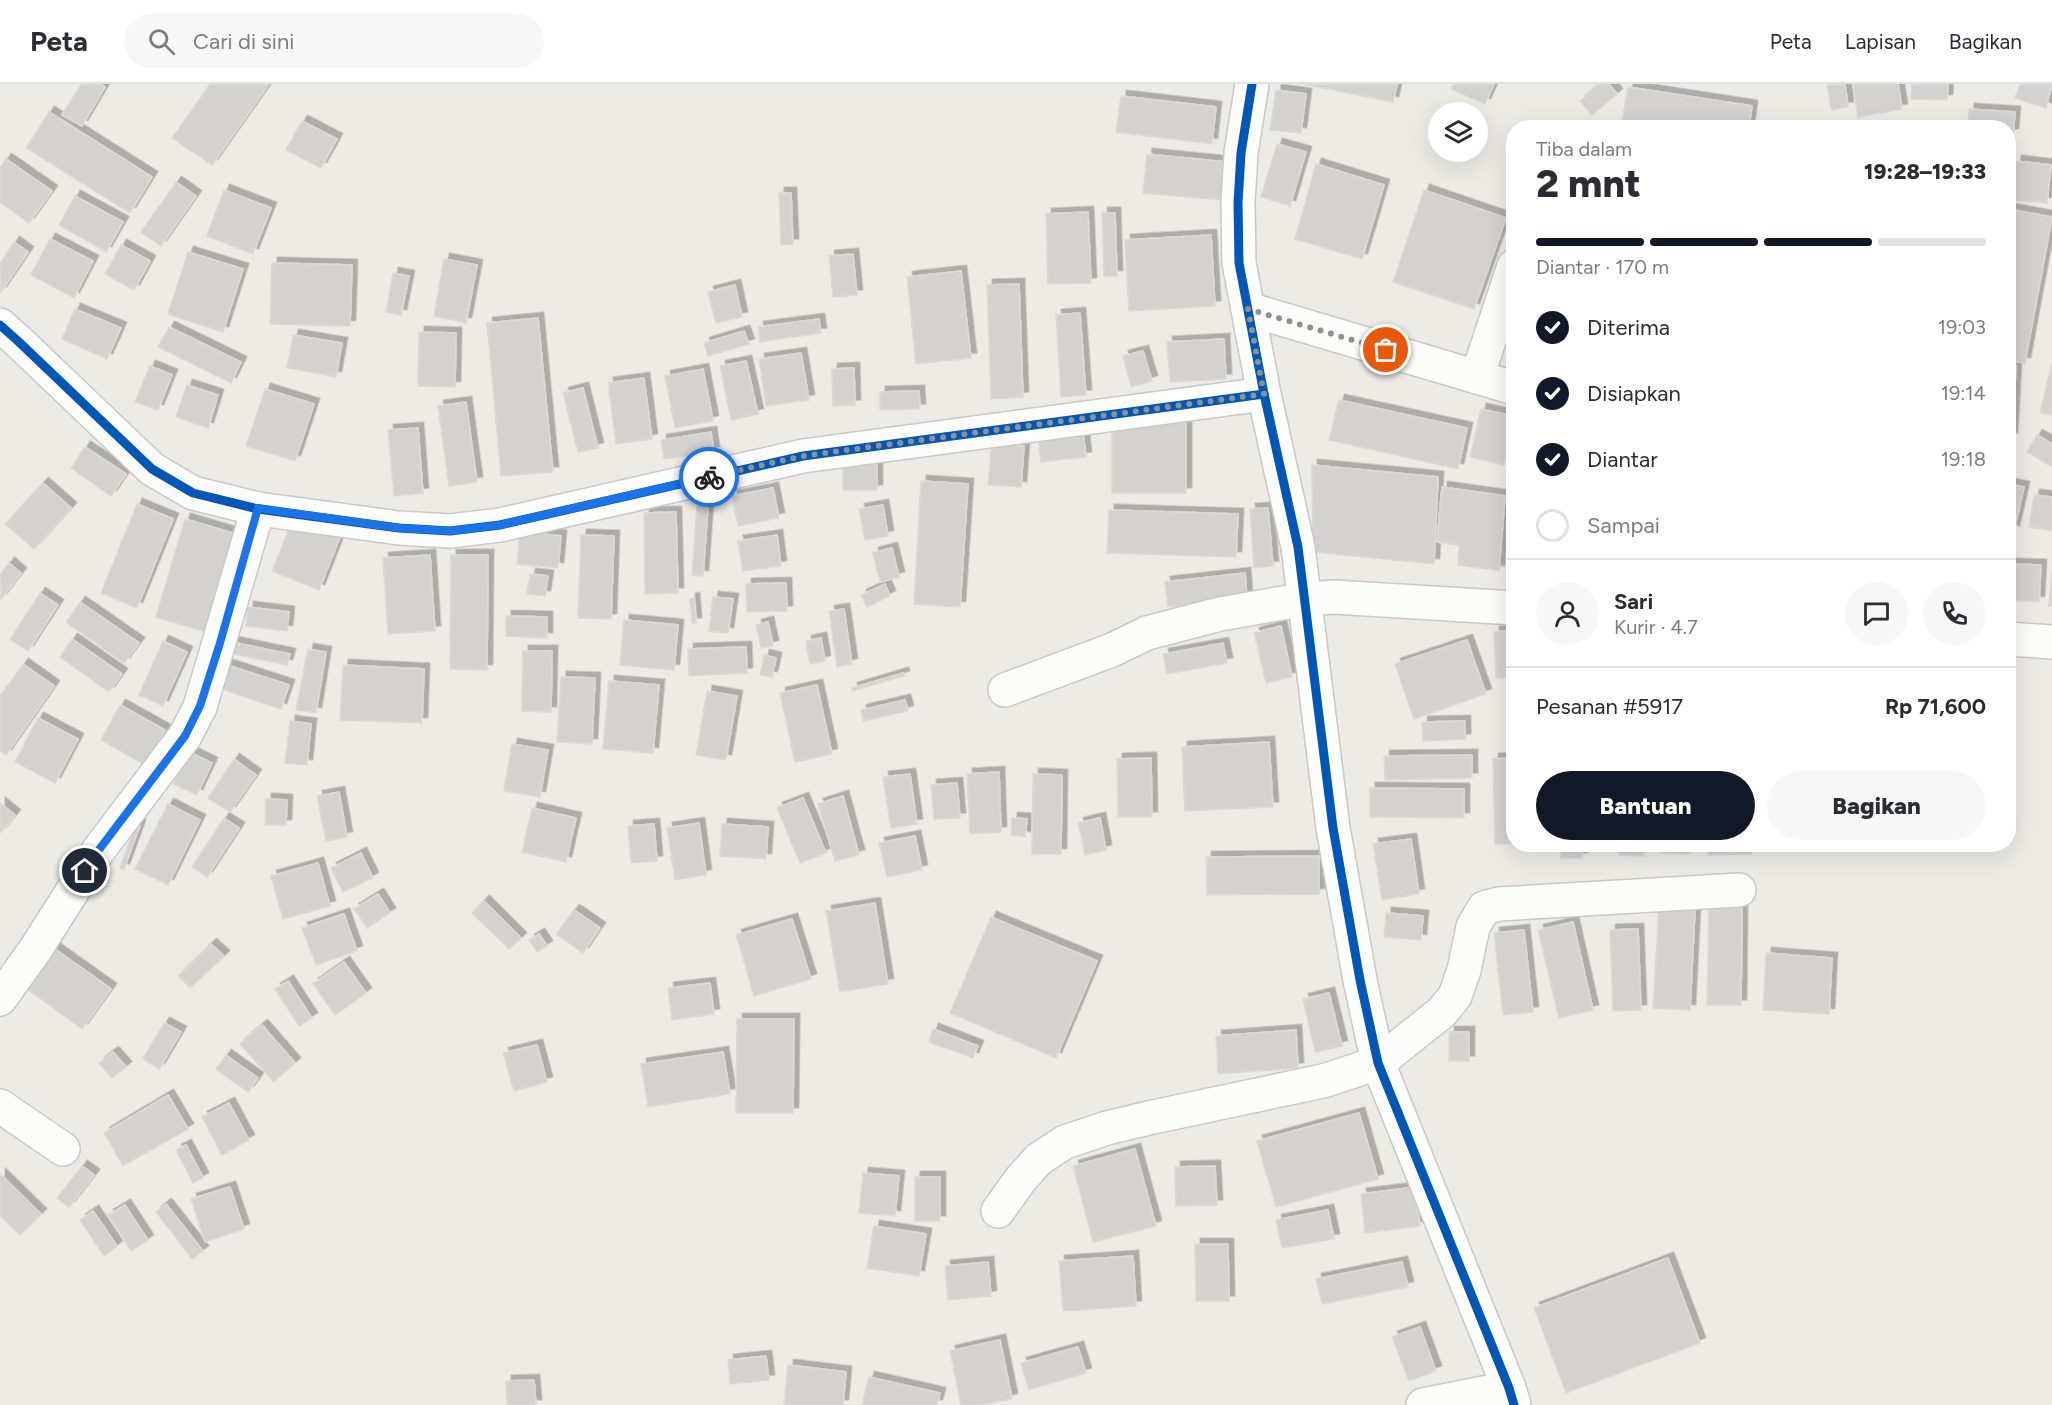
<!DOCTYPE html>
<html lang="id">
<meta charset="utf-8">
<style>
body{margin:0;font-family:Figtree,sans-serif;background:#f7f7f7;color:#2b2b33;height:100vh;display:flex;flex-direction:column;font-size:22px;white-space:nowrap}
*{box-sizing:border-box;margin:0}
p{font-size:20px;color:#7c7c81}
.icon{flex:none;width:33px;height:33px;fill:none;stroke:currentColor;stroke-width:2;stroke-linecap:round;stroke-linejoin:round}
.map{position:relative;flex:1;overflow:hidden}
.panel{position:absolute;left:1506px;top:36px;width:510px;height:732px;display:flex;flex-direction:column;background:#fff;border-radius:24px;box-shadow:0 6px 24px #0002}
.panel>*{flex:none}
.controls{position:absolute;left:1428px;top:18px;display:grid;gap:12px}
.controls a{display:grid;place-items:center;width:60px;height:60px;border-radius:50%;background:#fff;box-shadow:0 6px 24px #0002;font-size:30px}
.pin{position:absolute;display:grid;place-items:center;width:51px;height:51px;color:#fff;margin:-26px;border:3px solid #fff;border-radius:50%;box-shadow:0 2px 6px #0007}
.courier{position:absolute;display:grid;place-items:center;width:60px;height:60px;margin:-30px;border:4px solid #1a73e8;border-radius:50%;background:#fff;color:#222;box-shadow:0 2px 8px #0007}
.headline em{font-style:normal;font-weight:800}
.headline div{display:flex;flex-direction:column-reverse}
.headline{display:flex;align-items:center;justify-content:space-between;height:102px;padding:0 30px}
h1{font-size:39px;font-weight:800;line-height:45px}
.bar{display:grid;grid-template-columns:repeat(4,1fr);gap:9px 6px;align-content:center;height:72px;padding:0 30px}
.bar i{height:8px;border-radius:4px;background:#e1e1e2}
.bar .selected{background:#111827}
.bar p{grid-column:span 4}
.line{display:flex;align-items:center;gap:15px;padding:0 30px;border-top:2px solid #e1e1e2}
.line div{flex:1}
.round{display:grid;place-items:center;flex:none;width:63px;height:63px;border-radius:32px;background:#f7f7f7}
ol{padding:0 30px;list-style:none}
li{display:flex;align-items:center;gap:18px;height:66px}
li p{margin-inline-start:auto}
li .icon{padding:6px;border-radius:50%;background:#111827;color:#fff;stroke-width:4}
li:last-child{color:#7c7c81}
li i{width:33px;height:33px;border:3px solid #e1e1e2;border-radius:50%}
.cta{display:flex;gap:12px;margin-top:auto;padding:12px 30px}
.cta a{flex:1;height:69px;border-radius:36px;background:#111827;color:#fff;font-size:24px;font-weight:800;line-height:69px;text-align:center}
.cta a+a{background:#f7f7f7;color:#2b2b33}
header{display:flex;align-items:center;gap:36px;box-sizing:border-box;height:84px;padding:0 30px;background:#fff;border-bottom:2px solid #e1e1e2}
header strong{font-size:28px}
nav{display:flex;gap:33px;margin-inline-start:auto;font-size:21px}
.search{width:420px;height:54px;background:#f7f7f7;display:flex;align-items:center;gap:15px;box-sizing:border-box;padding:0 21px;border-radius:33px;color:#7c7c81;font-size:22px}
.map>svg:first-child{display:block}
.building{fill:#d3d2cf;stroke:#dcdad5;stroke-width:1.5;filter:url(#shadow)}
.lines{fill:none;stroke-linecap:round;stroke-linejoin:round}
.minor-casing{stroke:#c8c8c7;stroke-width:36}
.minor{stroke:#fcfcfb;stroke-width:33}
.cycleway-casing{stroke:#fff;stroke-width:13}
.cycleway{stroke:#0057b8;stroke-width:9}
.done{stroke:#8e9092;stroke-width:6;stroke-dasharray:0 10.8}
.route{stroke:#1a73e8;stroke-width:8}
</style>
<header>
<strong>Peta</strong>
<div class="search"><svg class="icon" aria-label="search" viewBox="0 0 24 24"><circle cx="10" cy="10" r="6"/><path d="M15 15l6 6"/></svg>Cari di sini</div>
<nav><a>Peta</a><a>Lapisan</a><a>Bagikan</a></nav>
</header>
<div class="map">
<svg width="2052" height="1321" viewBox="0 0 2052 1321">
<defs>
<filter id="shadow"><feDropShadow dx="5.5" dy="-5.5" stdDeviation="0" flood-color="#0004"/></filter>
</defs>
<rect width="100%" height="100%" fill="#ecebe6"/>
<!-- building -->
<g class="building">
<path d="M81,0H100L105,3L82,42L62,31Z"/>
<path d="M210,0H269L212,81L172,54Z"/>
<path d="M1303,0H1397L1393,18Z"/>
<path d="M1454,0H1494L1485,20L1451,5Z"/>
<path d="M1600,0H1609L1617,10L1592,31L1580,17Z"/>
<path d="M1845,0L1848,23L1831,26L1827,1Z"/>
<path d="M1853,0H1898L1902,25L1858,33Z"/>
<path d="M1912,0H1948L1947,16L1911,15Z"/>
<path d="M2020,0H2052L2046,24L2015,14Z"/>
<path d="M1628,3L1752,22L1749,44H1621Z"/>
<path d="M1276,6L1306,10L1301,49L1270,46Z"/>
<path d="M1121,12L1216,23L1212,60L1116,48Z"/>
<path d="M1969,25L2015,28L2013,50H2008V44H1968Z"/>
<path d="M49,28L152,93L130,129L26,64Z"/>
<path d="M302,37L337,55L321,84L286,66Z"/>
<path d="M1277,60L1306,68L1290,122L1261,113Z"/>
<path d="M1147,70L1226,78L1222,116L1143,109Z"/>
<path d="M6,75L52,107L29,139L0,118V84Z"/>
<path d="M2016,77L2051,81L2047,119L2011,116Z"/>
<path d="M1316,80L1384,101L1362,175L1295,155Z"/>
<path d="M176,98L196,112L161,162L141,148Z"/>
<path d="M224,106L271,124L253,170L207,152Z"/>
<path d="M1424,106L1506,134L1474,225L1393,198Z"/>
<path d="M779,109H791L793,160L781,161Z"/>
<path d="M75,112L123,138L106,168L59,141Z"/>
<path d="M2008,125L2052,133L2025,279L2008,276Z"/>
<path d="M1088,128L1091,199L1048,200L1046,130Z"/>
<path d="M1102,129H1115L1117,192H1104Z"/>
<path d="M1211,151L1215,222L1129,227L1125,156Z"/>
<path d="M50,155L93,177L74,214L31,191Z"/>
<path d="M14,158L28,168L1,208L0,180Z"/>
<path d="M121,161L150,177L134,206L105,190Z"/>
<path d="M188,168L243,185L223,248L168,230Z"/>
<path d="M853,170L857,211L833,213L829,172Z"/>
<path d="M444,175L477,181L466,239L434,232Z"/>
<path d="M272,179L352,181L350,242L270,240Z"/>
<path d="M961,187L971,274L916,280L907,193Z"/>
<path d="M393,189L409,192L401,231L386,228Z"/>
<path d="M1019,200L1023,313L991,315L987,201Z"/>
<path d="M735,201L742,233L716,239L708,208Z"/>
<path d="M75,225L121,244L107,275L62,255Z"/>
<path d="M1080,229L1086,311L1061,313L1056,231Z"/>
<path d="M538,234L553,388L501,392L487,239Z"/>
<path d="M819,235L821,249L760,258L758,243Z"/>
<path d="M169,243L241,278L231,299L158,263Z"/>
<path d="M744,247L749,260L708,272L704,259Z"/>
<path d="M419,248L456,249L455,303L418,302Z"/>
<path d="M293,251L342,259L336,293L287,284Z"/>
<path d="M1224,255L1226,295L1170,298L1167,258Z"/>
<path d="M1143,267L1152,297L1131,303L1123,272Z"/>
<path d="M801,269L809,316L766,322L759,275Z"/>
<path d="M746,277L758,330L731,336L720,282Z"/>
<path d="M2052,279V331L2040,329Z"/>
<path d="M150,282L172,291L158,326L135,318Z"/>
<path d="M2008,282H2016L2012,354L2008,353Z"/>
<path d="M854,284L855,321L833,322L832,285Z"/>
<path d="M703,285L713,337L675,344L665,292Z"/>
<path d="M644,294L652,355L616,360L608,299Z"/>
<path d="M187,301L218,311L208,344L176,333Z"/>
<path d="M583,304L598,364L578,368L563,309Z"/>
<path d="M265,305L314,320L295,377L246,362Z"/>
<path d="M919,307L920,325L880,326V308Z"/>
<path d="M1339,316L1467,344L1458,385L1329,356Z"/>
<path d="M466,318L477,398L449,402L438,322Z"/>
<path d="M1481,325L1514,332V342L1504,381L1470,373Z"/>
<rect x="1112" y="339" width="74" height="70"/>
<path d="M418,344L423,409L394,412L388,346Z"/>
<path d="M711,348L714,368L664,375L661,356Z"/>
<path d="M1083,349L1086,373L1041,378L1038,354Z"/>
<path d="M2037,351L2052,360V383L2027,368Z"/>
<path d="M992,359L1024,362L1021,403L988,401Z"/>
<path d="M85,363L126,390L111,412L71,384Z"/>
<rect x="843" y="375" width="34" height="31"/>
<path d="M1312,381L1438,393L1434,480L1313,468Z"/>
<path d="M921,397L968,400L960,523L914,520Z"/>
<path d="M43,399L71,424L34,465L5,440Z"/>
<path d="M2008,400L2024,403L2014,447L2008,445Z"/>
<path d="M1442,403L1505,412L1499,487L1458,481L1459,461L1437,458Z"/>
<path d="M773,404L779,434L738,442L732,412Z"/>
<path d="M2034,411L2052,413V447L2029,443Z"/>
<path d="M137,420L173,435L137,524L101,509Z"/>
<path d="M697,421L708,422L703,492L692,491Z"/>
<path d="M883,421L888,452L865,456L859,425Z"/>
<path d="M1268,424L1273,482L1254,484L1250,425Z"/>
<path d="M1109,426L1238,430L1236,473L1107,469Z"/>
<path d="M676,428L678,509L645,510L644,429Z"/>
<path d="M185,435L236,450L206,548L156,533Z"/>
<path d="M293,435L340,453L319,506L272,487Z"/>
<path d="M1514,442V477L1508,476Z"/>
<path d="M520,448L561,452L558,484L517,480Z"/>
<path d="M581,451L614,452L611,535L578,534Z"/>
<path d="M777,451L781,482L743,487L738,457Z"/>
<path d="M892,464L899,493L880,498L873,469Z"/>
<path d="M430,471L435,547L388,550L383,474Z"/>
<path d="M451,471H488L487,586L450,585Z"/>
<path d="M9,479L21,489L1,515L0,491Z"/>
<path d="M2008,480L2041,481L2039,518L2008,516Z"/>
<path d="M2052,487V522H2049Z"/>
<path d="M1245,489L1247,514L1168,523L1165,498Z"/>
<path d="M530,490L548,492L545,512L527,510Z"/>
<path d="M786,499L787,527L747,528L746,500Z"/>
<path d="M885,500L890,512L867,523L861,511Z"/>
<path d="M40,509L58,521L28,567L10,555Z"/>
<path d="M713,513L733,515L728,549L709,547Z"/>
<path d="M694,514L696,539H692L690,515Z"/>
<path d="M80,518L139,559L124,579L66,538Z"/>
<path d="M248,523L289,528L287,547L246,542Z"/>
<path d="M844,525L852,580L837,583L829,527Z"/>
<path d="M506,532L547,533V554L506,552Z"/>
<path d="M624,536L678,541L674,586L620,581Z"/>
<path d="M768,538L773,562L761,564L756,541Z"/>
<path d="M1281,542L1292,593L1266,599L1254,549Z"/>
<path d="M1514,547V594H1496L1494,548Z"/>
<path d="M821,554L825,577L810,580L806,557Z"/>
<path d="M72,555L122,590L109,608L60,573Z"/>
<path d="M1467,556L1486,610L1414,635L1395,580Z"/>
<path d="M163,557L187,568L163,622L139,611Z"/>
<path d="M231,558L290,570L287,581L228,569Z"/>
<path d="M1223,559L1227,579L1167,590L1163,570Z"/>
<path d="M746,563L747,589L689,592L688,565Z"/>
<path d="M308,565L326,568L316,629L296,626Z"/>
<path d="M523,567H552L551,628L522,627Z"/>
<path d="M764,571L776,574L772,593L760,591Z"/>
<path d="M23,580L54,602L6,671L0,667V612Z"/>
<path d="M227,581L289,601L281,625L219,604Z"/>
<path d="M343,581L424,585L422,639L340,636Z"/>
<path d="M903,589L904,592L852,607V604Z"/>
<path d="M561,593L595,594L592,660L557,658Z"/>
<path d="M609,597L659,601L653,669L603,665Z"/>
<path d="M817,601L832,670L795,678L780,609Z"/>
<path d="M707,607L737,612L726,676L696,671Z"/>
<path d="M905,616L908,627L863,637L861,626Z"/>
<path d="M120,621L165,646L145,681L101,656Z"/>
<path d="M38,634L78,655L55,699L15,678Z"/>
<path d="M290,637L311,640L307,681L285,679Z"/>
<path d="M1465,637V655L1423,657L1422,638Z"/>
<path d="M1269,658L1273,723L1185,727L1182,663Z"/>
<path d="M512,660L548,666L540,713L504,707Z"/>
<path d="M189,668L212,679L197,711L173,700Z"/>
<path d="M1472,671V694L1385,696L1384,672Z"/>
<path d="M1151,674L1152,733H1118L1117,675Z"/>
<path d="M1514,674V760H1495L1493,675Z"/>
<path d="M234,675L256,691L230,728L208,714Z"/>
<path d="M999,688L1001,748L970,750L967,690Z"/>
<path d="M910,690L917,740L891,744L883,693Z"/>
<path d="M1033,690L1062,691L1061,770H1032Z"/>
<path d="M957,699L960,734L934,735L931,701Z"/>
<path d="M1370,704L1464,705V734L1370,733Z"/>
<path d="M339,708L347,753L326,757L317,712Z"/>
<path d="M843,712L859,771L835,777L818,720Z"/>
<path d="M803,714L826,769L800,779L777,724Z"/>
<path d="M266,715L287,716L286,741H265Z"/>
<path d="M0,719L15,731L0,749Z"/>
<path d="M168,720L200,736L168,801L135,785Z"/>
<path d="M532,724L576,734L566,778L522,768Z"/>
<path d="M224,734L239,744L207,793L192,783Z"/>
<path d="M1012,734L1027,735L1025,753L1011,751Z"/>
<path d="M1100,734L1106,766L1085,771L1078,739Z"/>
<path d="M136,739L140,741L124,785L120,784Z"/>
<path d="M699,739L706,791L675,796L667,744Z"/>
<path d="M654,740L657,777L631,779L628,742Z"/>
<path d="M722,740L768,743L766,775L720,772Z"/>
<path d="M915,752L922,786L887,793L879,759Z"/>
<path d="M1411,755L1419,810L1382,816L1373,760Z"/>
<rect x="1561" y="760" width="21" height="14"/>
<path d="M1619,760H1644V772L1619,771Z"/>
<path d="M1662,760H1689V770L1662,769Z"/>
<path d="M1708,760H1751L1752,770L1708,771Z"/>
<path d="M361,769L373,794L343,808L331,784Z"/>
<path d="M1319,772V810L1207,811L1206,773Z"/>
<path d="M318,779L330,822L283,835L271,792Z"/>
<path d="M378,810L390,829L367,844L354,825Z"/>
<path d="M484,817L521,854L509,865L472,829Z"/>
<path d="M875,819L888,900L840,908L826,827Z"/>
<path d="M1659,823L1695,825L1690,926L1653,924Z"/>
<path d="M1709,823L1742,824L1741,921H1707Z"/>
<path d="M574,826L600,844L583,869L556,850Z"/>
<path d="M1386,829L1423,832L1421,856L1384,853Z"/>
<path d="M344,830L357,867L316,881L302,844Z"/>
<path d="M991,833L1097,877L1056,974L950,929Z"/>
<path d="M792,835L811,895L754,912L736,851Z"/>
<path d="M1573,838L1593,926L1559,934L1538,846Z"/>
<path d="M1638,845L1641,926L1613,927L1610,846Z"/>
<path d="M1524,846L1533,928L1503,931L1494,849Z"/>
<path d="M539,850L547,862L537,868L529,856Z"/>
<path d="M211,860L224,872L190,904L178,892Z"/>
<path d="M51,862L111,905L82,945L23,902Z"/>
<path d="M1766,869L1832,874L1829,930L1763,926Z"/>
<path d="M344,878L366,909L335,931L313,900Z"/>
<path d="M288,897L312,934L299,942L275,905Z"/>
<path d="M710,899L714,930L672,936L668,904Z"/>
<path d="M1329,909L1342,962L1315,968L1303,915Z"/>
<path d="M737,935H794L793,1029H736Z"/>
<path d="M164,939L181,948L159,985L143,975Z"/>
<path d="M262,941L295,979L274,998L240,960Z"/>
<path d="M933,945L978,962L973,974L929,958Z"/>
<path d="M1296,946L1298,984L1218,990L1216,952Z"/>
<rect x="1449" y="948" width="20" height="29"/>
<path d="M537,961L547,998L514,1007L503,969Z"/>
<path d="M113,968L126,983L112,994L99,979Z"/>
<path d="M723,968L730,1010L648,1023L641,980Z"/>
<path d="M226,971L258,994L248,1008L216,985Z"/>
<path d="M168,1011L188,1045L123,1082L104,1049Z"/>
<path d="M229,1019L249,1056L222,1071L202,1033Z"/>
<path d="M1359,1029L1378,1095L1276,1123L1257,1057Z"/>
<path d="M186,1061L203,1094L193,1099L176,1066Z"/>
<path d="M1135,1065L1156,1142L1093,1158L1073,1082Z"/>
<path d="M82,1082L94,1091L69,1123L57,1114Z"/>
<path d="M1215,1082L1217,1121L1176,1122L1175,1083Z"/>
<path d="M863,1089L899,1092L895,1132L859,1129Z"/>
<path d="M0,1090L41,1130L20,1151L0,1132Z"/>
<rect x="915" y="1093" width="25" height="44"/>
<path d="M230,1103L244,1145L205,1158L191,1115Z"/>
<path d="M1415,1103L1420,1142L1365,1149L1361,1110Z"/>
<path d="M166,1120L203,1167L192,1175L156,1128Z"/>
<path d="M125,1121L148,1156L131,1167L108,1131Z"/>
<path d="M1328,1126L1334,1155L1282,1164L1276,1136Z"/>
<path d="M93,1127L117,1162L104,1172L80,1136Z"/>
<path d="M874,1142L926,1150L919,1192L867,1184Z"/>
<path d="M1195,1160H1228L1229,1217H1196Z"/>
<path d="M1133,1172L1136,1222L1063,1227L1059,1177Z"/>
<path d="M1668,1174L1700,1259L1566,1309L1534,1224Z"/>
<path d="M988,1178L991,1212L948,1216L945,1182Z"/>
<path d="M1402,1178L1408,1203L1322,1220L1316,1195Z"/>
<path d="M1420,1243L1436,1287L1409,1297L1392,1253Z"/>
<path d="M1000,1256L1012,1315L982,1321H961L950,1267Z"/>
<path d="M1078,1263L1086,1289L1029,1306L1021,1279Z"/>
<path d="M766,1272L769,1296L730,1300L728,1276Z"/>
<path d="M788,1281L846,1288L843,1321H784Z"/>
<path d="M869,1293L940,1309L937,1321H862Z"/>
<path d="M534,1296L536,1321H507L506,1297Z"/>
</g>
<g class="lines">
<defs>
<g id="minor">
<path d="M1252,0L1241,69L1238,119L1239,179L1264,310L1298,463L1333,744L1360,896L1378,979L1509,1304L1514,1321"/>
<path d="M1248,225L1514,304"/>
<path d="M0,241L19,258L152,385L193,409L258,425L399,444L450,447L500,441L803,372L1264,310"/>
<path d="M1477,293L1514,182"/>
<path d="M2008,555L2052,558"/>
<path d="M1005,606L1112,566L1147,549L1220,530L1306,515L1334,513L1514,524"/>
<path d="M0,915L35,866L98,767L185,652L200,623L258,425"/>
<path d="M0,1022L63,1065"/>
<path d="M998,1127L1020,1096L1039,1075L1065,1058L1107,1044L1153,1033L1323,997L1378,979L1442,928L1455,912L1464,886L1473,843L1484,824L1499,820L1739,806"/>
<path d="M1423,1321L1509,1304"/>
</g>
</defs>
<!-- minor casing -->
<use href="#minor" class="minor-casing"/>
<!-- minor -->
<use href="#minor" class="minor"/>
<defs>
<g id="cycleway">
<path d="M1252,0L1241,69L1238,119L1239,179L1264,310L1298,463L1333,744L1360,896L1378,979L1509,1304L1514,1321"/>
<path d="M0,241L19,258L152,385L193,409L258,425L399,444L450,447L500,441L803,372L1264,310"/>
</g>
</defs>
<!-- cycleway casing -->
<use href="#cycleway" class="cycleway-casing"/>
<!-- cycleway -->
<use href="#cycleway" class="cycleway"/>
</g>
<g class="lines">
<!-- done -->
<path class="done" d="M709,393L803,372L1264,310L1248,225L1386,266"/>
<!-- route -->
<path class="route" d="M85,787L98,767L185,652L200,622L220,559L258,424L399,444L450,447L500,441L709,393"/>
</g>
</svg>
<div class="controls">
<a><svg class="icon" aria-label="layers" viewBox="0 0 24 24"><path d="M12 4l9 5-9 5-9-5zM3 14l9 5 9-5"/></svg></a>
</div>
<div class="pin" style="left:1386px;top:266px;background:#ea580c"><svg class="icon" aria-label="bag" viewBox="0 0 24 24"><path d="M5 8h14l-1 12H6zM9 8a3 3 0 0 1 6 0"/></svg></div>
<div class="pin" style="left:85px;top:787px;background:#1f2937"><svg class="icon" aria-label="home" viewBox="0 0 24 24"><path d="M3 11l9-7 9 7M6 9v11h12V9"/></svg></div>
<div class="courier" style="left:709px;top:393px"><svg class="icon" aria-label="bike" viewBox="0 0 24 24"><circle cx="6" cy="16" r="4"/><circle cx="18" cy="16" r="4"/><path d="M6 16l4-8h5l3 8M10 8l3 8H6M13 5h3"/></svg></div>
<section class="panel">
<div class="headline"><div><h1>2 mnt</h1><p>Tiba dalam</p></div><em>19:28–19:33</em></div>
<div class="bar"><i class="selected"></i><i class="selected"></i><i class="selected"></i><i></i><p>Diantar · 170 m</p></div>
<ol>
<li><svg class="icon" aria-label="check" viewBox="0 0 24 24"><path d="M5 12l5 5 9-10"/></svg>Diterima<p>19:03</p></li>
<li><svg class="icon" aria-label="check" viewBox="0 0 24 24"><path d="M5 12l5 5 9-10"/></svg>Disiapkan<p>19:14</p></li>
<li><svg class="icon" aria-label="check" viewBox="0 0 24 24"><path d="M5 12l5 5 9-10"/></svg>Diantar<p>19:18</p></li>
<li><i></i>Sampai</li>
</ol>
<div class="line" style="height:108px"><a class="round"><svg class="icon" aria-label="person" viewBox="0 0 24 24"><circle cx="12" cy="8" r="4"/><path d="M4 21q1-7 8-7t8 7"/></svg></a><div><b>Sari</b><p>Kurir · 4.7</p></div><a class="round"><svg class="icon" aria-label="chat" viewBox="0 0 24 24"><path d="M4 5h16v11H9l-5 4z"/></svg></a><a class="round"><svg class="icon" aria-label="phone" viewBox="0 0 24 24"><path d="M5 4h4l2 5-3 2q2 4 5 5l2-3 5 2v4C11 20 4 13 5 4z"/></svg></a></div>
<div class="line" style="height:78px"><div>Pesanan #5917</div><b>Rp 71,600</b></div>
<div class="cta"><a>Bantuan</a><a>Bagikan</a></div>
</section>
</div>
